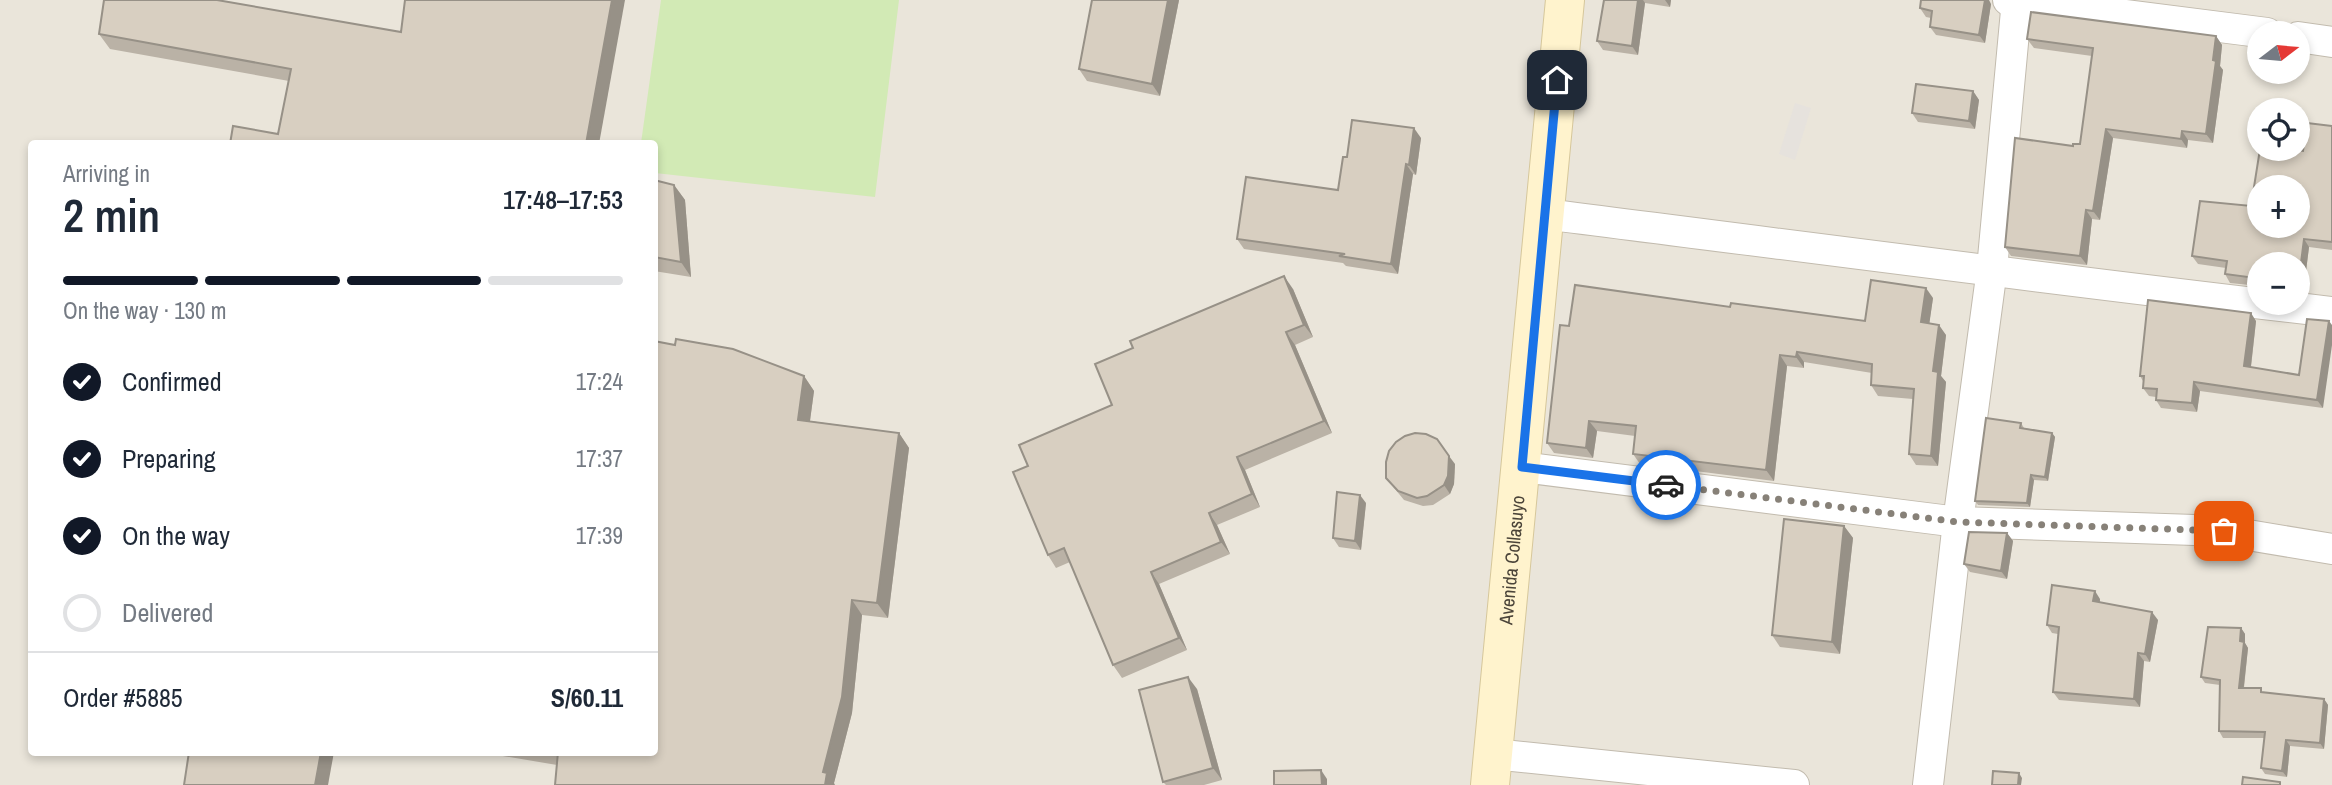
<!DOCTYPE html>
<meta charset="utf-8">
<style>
body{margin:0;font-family:"Archivo Narrow",sans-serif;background:#f6f6f7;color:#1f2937;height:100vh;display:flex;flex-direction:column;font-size:26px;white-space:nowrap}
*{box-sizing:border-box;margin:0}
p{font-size:23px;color:#747a83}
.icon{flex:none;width:38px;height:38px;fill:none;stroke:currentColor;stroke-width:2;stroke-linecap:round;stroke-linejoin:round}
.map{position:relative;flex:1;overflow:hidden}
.side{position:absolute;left:28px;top:140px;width:630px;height:616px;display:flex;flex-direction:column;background:#fff;border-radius:7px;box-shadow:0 4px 10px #0003}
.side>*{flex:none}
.needle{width:46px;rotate:74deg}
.controls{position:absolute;left:2247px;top:21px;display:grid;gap:14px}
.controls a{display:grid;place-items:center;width:63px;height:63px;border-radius:50%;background:#fff;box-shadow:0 4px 10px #0003;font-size:35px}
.pin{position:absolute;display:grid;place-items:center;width:60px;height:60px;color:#fff;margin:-30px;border-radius:14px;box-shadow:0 4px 10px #0006}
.courier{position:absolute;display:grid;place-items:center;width:70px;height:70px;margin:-35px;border:5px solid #1a73e8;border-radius:50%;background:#fff;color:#222;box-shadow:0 2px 9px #0007}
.head em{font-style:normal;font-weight:600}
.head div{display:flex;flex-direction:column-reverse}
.head{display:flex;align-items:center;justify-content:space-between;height:119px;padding:0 35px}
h1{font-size:46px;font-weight:600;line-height:52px}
.bar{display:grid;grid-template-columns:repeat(4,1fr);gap:10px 7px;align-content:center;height:84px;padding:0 35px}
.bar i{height:9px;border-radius:5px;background:#e0e1e3}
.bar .active{background:#111827}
.bar p{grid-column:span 4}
.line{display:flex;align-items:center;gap:18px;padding:0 35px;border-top:2px solid #e0e1e3}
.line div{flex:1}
ol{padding:0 35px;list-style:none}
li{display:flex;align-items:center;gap:21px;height:77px}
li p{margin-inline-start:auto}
li .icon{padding:7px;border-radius:50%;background:#111827;color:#fff;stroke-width:4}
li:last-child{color:#747a83}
li i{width:38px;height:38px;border:4px solid #e0e1e3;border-radius:50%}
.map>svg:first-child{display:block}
.residential{fill:#eae5da;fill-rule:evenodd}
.industrial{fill:#e6e2dd}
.green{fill:#d2eab5}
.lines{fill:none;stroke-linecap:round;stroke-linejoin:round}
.street-casing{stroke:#c2bbae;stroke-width:32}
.secondary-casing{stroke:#d6c79b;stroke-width:40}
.street{stroke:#fff;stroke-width:30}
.secondary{stroke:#fff3cd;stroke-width:38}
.wall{fill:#bab2a6}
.shaded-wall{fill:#979187}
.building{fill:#d8cfc1;stroke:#979187;stroke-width:2;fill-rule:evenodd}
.done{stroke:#878178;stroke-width:7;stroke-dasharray:0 12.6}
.route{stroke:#1a73e8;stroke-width:9}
.labels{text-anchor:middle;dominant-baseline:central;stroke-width:7;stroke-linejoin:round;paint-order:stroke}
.street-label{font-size:19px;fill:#4b4439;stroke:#fff}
</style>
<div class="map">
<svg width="2332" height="785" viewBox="0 0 2332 785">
<rect width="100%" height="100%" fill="#f6f3ec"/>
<!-- residential -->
<path class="residential" d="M0,0H2332V785H0ZM2259,33H2298V72H2259ZM2259,110H2298V149H2259ZM32,144H654V752H32ZM2259,187H2298V226H2259ZM2259,264H2298V303H2259Z"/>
<!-- industrial -->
<path class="industrial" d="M1795,103L1811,108L1795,160L1779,154Z"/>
<!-- green -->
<path class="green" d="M661,0H899L875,197L655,173L654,144L641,143Z"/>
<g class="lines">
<defs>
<g id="street">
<path d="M2008,0L2267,33"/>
<path d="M2298,37L2332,42"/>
<path d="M1544,214C1807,247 2069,282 2332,312"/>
<path d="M1522,467L1958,522L2224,531L2332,549"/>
<path d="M1493,754L1794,785"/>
<path d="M1928,785L1958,522L1992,269L2017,0"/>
</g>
<g id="secondary">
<path id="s1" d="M1490,785L1565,0"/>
</g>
</defs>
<!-- street casing -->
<use href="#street" class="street-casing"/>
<!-- secondary casing -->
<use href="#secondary" class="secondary-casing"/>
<!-- street -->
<use href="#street" class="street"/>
<!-- secondary -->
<use href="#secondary" class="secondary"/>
</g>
<!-- wall -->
<g class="wall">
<path d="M625,0L278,134L289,81L110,49L99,34L401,32Z"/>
<path d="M1179,0L1160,96L1087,81L1079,69Z"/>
<path d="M1604,0H1671L1670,7L1645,3L1638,55L1603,50L1597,41Z"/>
<path d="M1991,4L1985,43L1936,35L1930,27L1931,18L1926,17L1920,8Z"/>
<path d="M2216,36L2222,45L2220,66L2223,70L2213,143L2188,140L2187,148L2113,138L2100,220L2092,219L2087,265L2011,256L2005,247L2073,146L2080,144L2092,56L2034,48L2027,39Z"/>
<path d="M1973,91L1979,100L1975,129L1918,122L1912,113Z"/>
<path d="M2332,126V250L2309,247L2304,287L2298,286V264H2259V286L2230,283L2225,274L2226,268L2198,264L2192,256L2251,206L2303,151Z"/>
<path d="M1421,138L1416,175L1413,174L1398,274L1346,266L1343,263L1244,249L1237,239L1338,190L1347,157Z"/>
<path d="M654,180L674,185L685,200L691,277L654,271Z"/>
<path d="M1293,289L1313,337L1295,345L1332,433L1245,470L1260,507L1217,525L1230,554L1159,584L1187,650L1122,678L1113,665L1070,562L1056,568L1048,555L1028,466L1112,405Z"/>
<path d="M1933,298L1929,324L1946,335L1941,376L1946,382L1938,466L1916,465L1909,454L1913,399L1878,396L1871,385L1872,373L1804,362V368L1787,366L1774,481L1640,464L1633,454L1635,436L1597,431L1593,458L1554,453L1547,443L1569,326L1730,307L1865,321Z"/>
<path d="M2307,319L2323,408L2200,391L2197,412L2161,408L2156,400V397L2149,396L2143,388V381L2140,376L2256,321L2251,367L2299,375Z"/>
<path d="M804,376L814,391L810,421L899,433L909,448L888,618L862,615L852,713L834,783L557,765L479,752H654Z"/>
<path d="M2021,423L2024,428L2052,433L2055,437L2048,481L2034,480L2030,507L1978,505L1975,501Z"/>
<path d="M1455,464L1454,484L1450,494L1433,505L1423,506L1404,500L1386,478Z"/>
<path d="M1366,503L1361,550L1339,547L1333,538Z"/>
<path d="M1844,526L1853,538L1840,654L1780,647L1772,635Z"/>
<path d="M2007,533L2013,541L2007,579L1970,572L1964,564Z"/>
<path d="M2100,599V602L2158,620L2150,662L2144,661L2140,707L2059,700L2053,692L2058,634L2052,633L2047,625Z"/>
<path d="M2241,628L2245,634V643L2248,648L2244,688L2265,693L2324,699L2328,705L2324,749L2290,746L2287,777L2265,774L2261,768L2264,738H2223L2219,731L2220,685L2205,683L2201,677Z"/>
<path d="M1197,689L1222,780L1204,785H1166L1163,782Z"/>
</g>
<!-- shaded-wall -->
<g class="shaded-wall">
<path d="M612,0H625L599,144H586Z"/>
<path d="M1168,0H1179L1160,96L1152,84Z"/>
<path d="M1638,0H1643L1645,3L1638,55L1632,46Z"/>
<path d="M1665,0H1671L1670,7Z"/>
<path d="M1985,0H1989L1991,4L1985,43L1979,35Z"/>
<path d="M2216,36L2222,45L2220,66L2223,70L2213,143L2206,134Z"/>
<path d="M1973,91L1979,100L1975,129L1969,121Z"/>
<path d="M1414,128L1421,138L1416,175L1409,165Z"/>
<path d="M2106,129L2113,138L2100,220L2093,211Z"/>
<path d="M2182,131L2188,140L2187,148L2181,139Z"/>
<path d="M1406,164L1413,174L1398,274L1391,264Z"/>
<path d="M674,185L685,200L691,277L681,262Z"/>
<path d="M2086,210L2092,219L2087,265L2080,256Z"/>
<path d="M2304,239L2309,247L2304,287L2299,279Z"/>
<path d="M2256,273L2259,278V284L2255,278Z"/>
<path d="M1284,276L1293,289L1313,337L1304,325Z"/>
<path d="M1926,288L1933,298L1928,333L1921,322Z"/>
<path d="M2251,313L2256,321L2250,374L2244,366Z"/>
<path d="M2329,321L2332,325V345L2323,408L2317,400Z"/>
<path d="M1939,325L1946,335L1941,376L1946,382L1938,466L1931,456L1933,371Z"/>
<path d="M1286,332L1295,345L1332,433L1324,421Z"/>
<path d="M1797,352L1804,362V368L1796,357Z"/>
<path d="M1780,355L1787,366L1774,481L1766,470Z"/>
<path d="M804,376L814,391L808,435L798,420Z"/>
<path d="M2194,382L2200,391L2197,412L2192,403Z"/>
<path d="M1589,421L1597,431L1593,458L1586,448Z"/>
<path d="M899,433L909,448L888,618L877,603Z"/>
<path d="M2052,433L2055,437L2048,481L2045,477Z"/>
<path d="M1449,456L1455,464L1454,484L1450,494L1444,485Z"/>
<path d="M1237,457L1245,470L1260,507L1252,494Z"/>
<path d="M2031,475L2034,480L2030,507L2027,503Z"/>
<path d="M1360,495L1366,503L1361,550L1355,541Z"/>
<path d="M1209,513L1217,525L1230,554L1221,542Z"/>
<path d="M1844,526L1853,538L1840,654L1832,642Z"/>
<path d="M2007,533L2013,541L2007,579L2001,571Z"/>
<path d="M1151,572L1159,584L1187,650L1179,638Z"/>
<path d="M2095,591L2100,599L2099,609L2093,601Z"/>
<path d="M852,600L862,615L852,713L834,783L835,785H825L823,772Z"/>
<path d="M2152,612L2158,620L2150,662L2145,654Z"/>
<path d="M2241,628L2245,634V643L2248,648L2243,694L2239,688Z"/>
<path d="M2138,653L2144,661L2140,707L2134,699Z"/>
<path d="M1188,677L1197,689L1222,780L1213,768Z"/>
<path d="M2324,699L2328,705L2324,749L2320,743Z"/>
<path d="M2286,740L2290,746L2287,777L2282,771Z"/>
<path d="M321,752H334L328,785H315Z"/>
<path d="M1321,770L1327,779V785H1322Z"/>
<path d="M2019,773L2022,778L2021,785H2018Z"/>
</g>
<!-- building -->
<g class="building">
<path d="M104,0H217L401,32L405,0H612L586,144H230L233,126L278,134L291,69L99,34Z"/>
<path d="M1092,0H1168L1152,84L1079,69Z"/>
<path d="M1604,0H1638L1632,46L1597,41Z"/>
<path d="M1921,0H1985L1979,35L1930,27L1932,11L1920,8Z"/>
<path d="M2031,12L2216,36L2213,60L2216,61L2206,134L2182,131L2181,139L2106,129L2093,211L2086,210L2080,256L2005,247L2015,138L2073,146V144H2080L2093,48L2027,39Z"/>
<path d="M1916,84L1973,91L1969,121L1912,113Z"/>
<path d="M1352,120L1414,128L1409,165L1406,164L1391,264L1339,256L1345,254L1237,239L1246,177L1338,190L1343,157H1347Z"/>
<path d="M2307,123L2332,126V242L2304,239L2299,279L2298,264H2259V273H2256L2255,278L2225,274L2227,261L2192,256L2200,201L2251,206L2260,149H2286L2303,151ZM2259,187H2298V226H2259Z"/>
<path d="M654,180L674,185L681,262L654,257Z"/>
<path d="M1284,276L1304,325L1286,332L1324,421L1237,457L1252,494L1209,513L1221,542L1151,572L1179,638L1113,665L1064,548L1048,555L1013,472L1028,466L1019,445L1112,405L1095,364L1133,348L1130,341Z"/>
<path d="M1871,280L1926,288L1921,322L1939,325L1933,371L1938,372L1931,456L1909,454L1914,389L1871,385L1872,364L1797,352L1796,357L1780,355L1766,470L1633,454L1636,426L1589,421L1586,448L1547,443L1560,325L1569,326L1575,285L1730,307L1731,303L1865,321Z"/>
<path d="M2148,300L2251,313L2244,366L2299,375L2307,319L2329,321L2317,400L2194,382L2192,403L2156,400L2157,389L2143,388L2144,376H2140Z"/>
<path d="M676,339L733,349L804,376L798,420L899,433L877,603L852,600L842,697L823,772L827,773L825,785H555L558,752H654V341L675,345Z"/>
<path d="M1986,418L2021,423L2020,428L2052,433L2045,477L2031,475L2027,503L1975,501Z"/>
<path d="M1415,433L1426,434L1437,439L1449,456L1448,476L1444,485L1427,496L1417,498L1398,491L1386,478V462L1389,451L1396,442L1405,436Z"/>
<path d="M1337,492L1360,495L1355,541L1333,538Z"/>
<path d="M1784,519L1844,526L1832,642L1772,635Z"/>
<path d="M1969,532L2007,533L2001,571L1964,564Z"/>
<path d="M2052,585L2095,591L2093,601L2152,612L2145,654L2138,653L2134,699L2053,692L2059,627L2047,625Z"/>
<path d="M2208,627L2241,628L2240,641L2244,642L2239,688H2261V692L2324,699L2320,743L2286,740L2282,771L2261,768L2265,732L2219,731L2220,680L2201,677Z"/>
<path d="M1188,677L1213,768L1163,782L1139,690Z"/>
<path d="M189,752H321L315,785H184Z"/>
<path d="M1321,770L1322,785H1274V771Z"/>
<path d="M1993,771L2019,773L2018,785H1992Z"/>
<path d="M2243,777L2280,782V785H2242Z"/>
</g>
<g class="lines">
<!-- done -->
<path class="done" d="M1666,485L1958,522L2224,531"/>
<!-- route -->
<path class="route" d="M1557,80L1522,467L1666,485"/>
</g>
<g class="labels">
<!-- street labels -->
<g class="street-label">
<text stroke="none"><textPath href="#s1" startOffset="226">Avenida Collasuyo</textPath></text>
</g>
</g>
</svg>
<div class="controls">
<a><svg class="needle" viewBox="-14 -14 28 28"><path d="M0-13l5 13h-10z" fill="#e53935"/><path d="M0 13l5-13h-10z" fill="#747a83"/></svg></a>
<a><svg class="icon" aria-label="locate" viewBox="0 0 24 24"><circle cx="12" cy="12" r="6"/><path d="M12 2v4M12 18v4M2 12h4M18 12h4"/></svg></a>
<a>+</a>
<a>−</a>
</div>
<div class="pin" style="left:2224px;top:531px;background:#ea580c"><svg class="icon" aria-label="bag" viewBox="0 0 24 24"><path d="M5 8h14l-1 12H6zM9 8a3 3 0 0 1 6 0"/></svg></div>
<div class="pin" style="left:1557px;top:80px;background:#1f2937"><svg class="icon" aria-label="home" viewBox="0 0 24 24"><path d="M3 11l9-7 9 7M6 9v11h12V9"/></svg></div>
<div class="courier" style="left:1666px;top:485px"><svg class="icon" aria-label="car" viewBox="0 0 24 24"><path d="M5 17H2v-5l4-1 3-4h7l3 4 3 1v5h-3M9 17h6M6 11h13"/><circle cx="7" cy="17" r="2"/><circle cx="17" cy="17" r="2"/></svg></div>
<section class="side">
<div class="head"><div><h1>2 min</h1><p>Arriving in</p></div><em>17:48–17:53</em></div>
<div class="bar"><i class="active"></i><i class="active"></i><i class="active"></i><i></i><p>On the way · 130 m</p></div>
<ol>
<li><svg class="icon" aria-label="check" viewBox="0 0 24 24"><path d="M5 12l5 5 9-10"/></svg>Confirmed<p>17:24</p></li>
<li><svg class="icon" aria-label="check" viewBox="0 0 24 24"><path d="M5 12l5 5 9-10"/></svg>Preparing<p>17:37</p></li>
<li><svg class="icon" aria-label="check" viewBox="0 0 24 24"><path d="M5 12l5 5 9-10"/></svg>On the way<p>17:39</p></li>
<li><i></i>Delivered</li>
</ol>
<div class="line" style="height:91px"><div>Order #5885</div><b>S/60.11</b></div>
</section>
</div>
